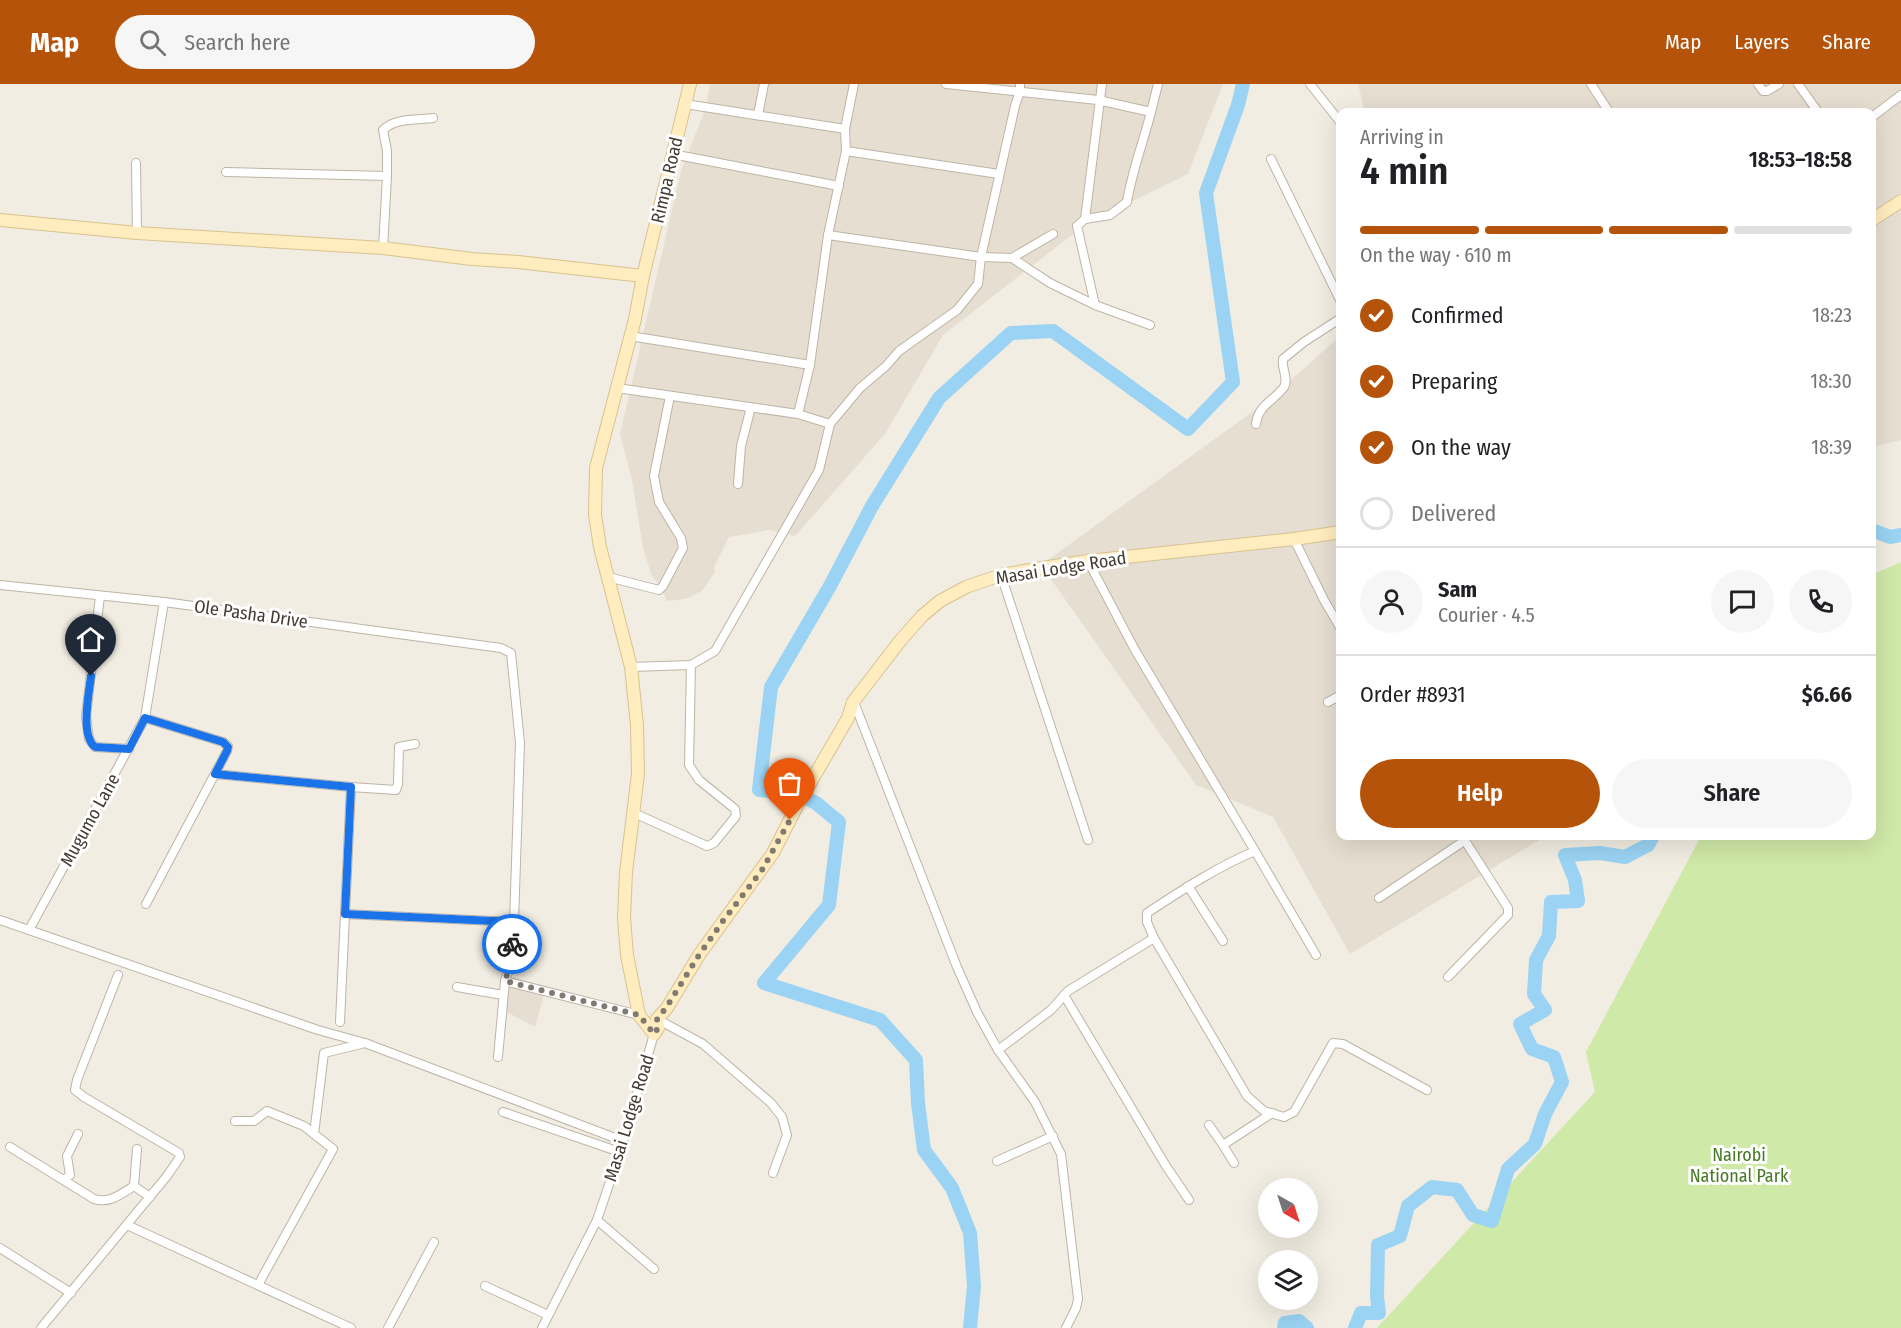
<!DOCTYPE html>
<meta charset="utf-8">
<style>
body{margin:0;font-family:"Fira Sans Condensed",sans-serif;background:#f6f6f6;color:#202124;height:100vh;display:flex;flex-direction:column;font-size:22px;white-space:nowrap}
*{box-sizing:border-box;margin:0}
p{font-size:20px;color:#757577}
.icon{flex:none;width:33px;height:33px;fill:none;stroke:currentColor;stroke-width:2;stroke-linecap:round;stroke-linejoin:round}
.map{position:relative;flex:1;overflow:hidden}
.sheet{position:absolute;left:1336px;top:24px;width:540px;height:732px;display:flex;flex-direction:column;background:#fff;border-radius:12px;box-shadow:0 6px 24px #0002}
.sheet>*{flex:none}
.needle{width:39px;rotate:141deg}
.fabs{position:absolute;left:1258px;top:1094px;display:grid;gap:12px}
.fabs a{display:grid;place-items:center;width:60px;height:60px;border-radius:50%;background:#fff;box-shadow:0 6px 24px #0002;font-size:30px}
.pin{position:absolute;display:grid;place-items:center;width:51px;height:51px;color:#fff;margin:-62px -26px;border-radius:50% 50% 50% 0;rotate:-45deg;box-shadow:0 0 6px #0007}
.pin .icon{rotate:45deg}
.courier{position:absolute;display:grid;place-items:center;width:60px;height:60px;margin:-30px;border:4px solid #1a73e8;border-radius:50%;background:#fff;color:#222;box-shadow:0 2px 8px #0007}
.overview em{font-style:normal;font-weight:600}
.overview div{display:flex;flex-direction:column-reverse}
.overview{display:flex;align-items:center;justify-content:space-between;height:102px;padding:0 24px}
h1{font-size:39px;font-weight:600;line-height:45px}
.bar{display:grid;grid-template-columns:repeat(4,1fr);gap:9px 6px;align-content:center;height:72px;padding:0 24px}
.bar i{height:8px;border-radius:4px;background:#e0e0e0}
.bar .on{background:#b45309}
.bar p{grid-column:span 4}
.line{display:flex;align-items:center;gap:15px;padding:0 24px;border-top:2px solid #e0e0e0}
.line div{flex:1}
.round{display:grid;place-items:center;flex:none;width:63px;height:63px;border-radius:32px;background:#f6f6f6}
ol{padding:0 24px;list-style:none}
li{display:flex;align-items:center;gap:18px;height:66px}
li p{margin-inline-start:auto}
li .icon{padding:6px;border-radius:50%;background:#b45309;color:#fff;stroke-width:4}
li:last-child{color:#757577}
li i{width:33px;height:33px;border:3px solid #e0e0e0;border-radius:50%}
.primary-button{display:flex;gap:12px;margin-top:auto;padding:12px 24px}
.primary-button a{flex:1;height:69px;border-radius:36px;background:#b45309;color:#fff;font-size:24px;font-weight:600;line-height:69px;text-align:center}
.primary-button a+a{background:#f6f6f6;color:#202124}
header{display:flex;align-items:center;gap:36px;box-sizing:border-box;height:84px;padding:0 30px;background:#b45309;color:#fff}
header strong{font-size:28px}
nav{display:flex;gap:33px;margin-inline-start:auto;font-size:21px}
.search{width:420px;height:54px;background:#f6f6f6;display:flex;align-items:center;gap:15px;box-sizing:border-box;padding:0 21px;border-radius:33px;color:#757577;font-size:22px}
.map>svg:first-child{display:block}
.residential{fill:#e6ded0}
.green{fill:#cfe9a8}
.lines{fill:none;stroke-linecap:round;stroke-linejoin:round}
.river{stroke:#9ad3f3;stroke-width:14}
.street-casing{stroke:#beb4a5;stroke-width:10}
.secondary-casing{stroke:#d8c291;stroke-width:14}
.street{stroke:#fff;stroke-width:8}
.secondary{stroke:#ffedbf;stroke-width:12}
.done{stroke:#817a70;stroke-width:6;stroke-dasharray:0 10.8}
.route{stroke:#1a73e8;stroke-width:8}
.labels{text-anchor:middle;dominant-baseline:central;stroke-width:6;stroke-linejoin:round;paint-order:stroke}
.street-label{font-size:18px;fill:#443c33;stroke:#fff}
.park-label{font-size:18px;fill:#477824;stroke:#fff}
</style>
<header>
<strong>Map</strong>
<div class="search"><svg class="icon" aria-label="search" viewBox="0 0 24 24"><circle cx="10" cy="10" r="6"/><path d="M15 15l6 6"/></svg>Search here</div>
<nav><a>Map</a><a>Layers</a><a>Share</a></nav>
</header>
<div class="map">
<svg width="1901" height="1244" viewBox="0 0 1901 1244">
<rect width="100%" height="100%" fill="#f2ede2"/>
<!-- residential -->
<g class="residential">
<path d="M710,0H1223L1188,90L1086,140L943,251L885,350L795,452L769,446L729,453L714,483L715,488L702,507L685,515L667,517L661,503L651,490L643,464L632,396L620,350L681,87L706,23Z"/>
<path d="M1358,0H1901V356L1872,363V28H1365Z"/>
<path d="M1341,251V752H1546L1350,870L1273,733L1196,701L1041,481L1270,315Z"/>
<path d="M508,903L545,907L535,943L505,927Z"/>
</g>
<!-- green -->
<path class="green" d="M1901,478V1244H1377L1595,1008L1586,968L1701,752H1872V491Z"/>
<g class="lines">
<!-- river -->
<g class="river">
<path d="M1872,446L1890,453L1901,451"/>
<path d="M970,1244L974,1202L970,1149L952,1104L924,1066L918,1019L916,976L880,936L764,899L829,821L839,738L816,719L796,709L759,706L771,603L830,502L872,422L939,314L1011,249L1053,247L1188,345L1233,298L1206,109L1238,21L1243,0"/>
<path d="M1284,1244L1285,1239L1299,1237L1307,1244"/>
<path d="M1355,1244L1361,1229H1379L1377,1213L1378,1161L1400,1152L1408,1122L1432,1103L1457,1106L1473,1131L1492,1137L1508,1085L1535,1060L1545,1030L1562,998L1554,973L1532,965L1520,940L1545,926L1534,910L1536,876L1549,852L1551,818L1578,817L1575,796L1565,771L1600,769L1625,773L1648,761L1653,752"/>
</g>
<defs>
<g id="street">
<path d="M946,0L1098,16L1151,28C1143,59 1132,87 1127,118L1110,131L1085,135L1077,142L1095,221L1150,241"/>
<path d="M1310,0L1341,39"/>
<path d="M1591,0L1609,28"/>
<path d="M1758,0L1763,7H1767L1779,0"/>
<path d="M1798,0L1818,28"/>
<path d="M685,20L845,45"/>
<path d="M1151,28L1158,0"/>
<path d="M758,31L764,0"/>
<path d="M1872,33L1901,11"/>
<path d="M846,67L999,90"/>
<path d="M672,70L839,102"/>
<path d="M1271,75L1341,218"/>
<path d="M136,79L137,149"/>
<path d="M226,88L387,92L383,164"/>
<path d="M387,92V67L383,46C394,34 417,36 433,34"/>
<path d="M1085,135L1102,0"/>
<path d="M828,151L981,173L1015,22L1020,7V0"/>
<path d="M1012,174L1050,199L1095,221"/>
<path d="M630,252L810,281"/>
<path d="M617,304L798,330L810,281L828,151L846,67L845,45L854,0"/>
<path d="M798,330L830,340"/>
<path d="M1256,340C1258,321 1274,317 1284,303C1289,294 1281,284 1283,275L1304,258L1341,234"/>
<path d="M738,400L741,362L751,323"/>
<path d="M1294,455L1324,516L1341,545"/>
<path d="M1088,477L1135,566L1255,767C1217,783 1182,806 1147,829V838L1154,854L1247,1012L1264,1027L1284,1033L1294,1028L1333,959L1343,960L1427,1006"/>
<path d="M1001,491L1088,756"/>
<path d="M608,493L659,506L663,502L683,464L681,454L659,418L654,392L670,312"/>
<path d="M0,501L164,518L501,564L511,569L520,659L514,838L510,882L505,897L639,931"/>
<path d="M100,512L86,632L89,655L95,663L129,665"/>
<path d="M631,583L691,581L715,567L819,386L830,340L860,304L886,282L899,267L957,226L978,200L981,173L1012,174L1053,150"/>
<path d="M854,618L957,883L977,928L998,966L1035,1018L1061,1070L1078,1215L1076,1224L1066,1244"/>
<path d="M1328,618L1341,611"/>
<path d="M145,634L223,658L228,662L227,667L146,820"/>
<path d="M215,690L351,703L345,830L514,838"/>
<path d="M351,703L396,706L398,700L399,663L415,660"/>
<path d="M634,729L707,762L714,759L736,732L735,725L699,696L689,681L691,581"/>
<path d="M1255,767L1316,871"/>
<path d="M1188,802L1223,857"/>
<path d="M1379,814L1464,757"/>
<path d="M0,836L318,946L365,959L623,1057"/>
<path d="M29,846L145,634L164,518"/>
<path d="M1448,893L1508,831V824L1462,752"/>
<path d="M457,903L503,911"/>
<path d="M1064,911L1166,1082L1189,1116"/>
<path d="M657,935L703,960L771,1019L782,1033L787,1051L773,1089"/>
<path d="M340,938L345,830"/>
<path d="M998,966L1051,926L1068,907L1154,854"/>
<path d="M498,973L505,897"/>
<path d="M503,1028L620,1068"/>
<path d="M235,1037H254L267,1027L304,1042L333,1065L258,1201"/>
<path d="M1209,1041L1223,1061"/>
<path d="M314,1050L324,969L365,959"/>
<path d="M10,1063L94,1115C109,1120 121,1110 134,1102"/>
<path d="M137,1065L134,1102L150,1113"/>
<path d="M997,1077L1053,1052"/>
<path d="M1234,1079L1223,1061L1272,1029"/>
<path d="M64,1096L70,1091L67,1072L78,1050"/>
<path d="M597,1136L654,1185"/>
<path d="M127,1141L351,1244"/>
<path d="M0,1164L71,1209"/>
<path d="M485,1202L548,1231"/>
<path d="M41,1244L167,1092L180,1073L179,1069L84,1013L75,1006L77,996L118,891"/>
<path d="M388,1244L434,1158"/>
<path d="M542,1244L597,1136L620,1068L654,950"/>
</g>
<g id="secondary">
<path d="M0,136L137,149L383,164L472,175L518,178L643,192"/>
<path d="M1872,136L1901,117"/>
<path d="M654,950L639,931L627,871L624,834L626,788L638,690L637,641L631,583L600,463L595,431L596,384L635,235L643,192L690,0"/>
<path d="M654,950L658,944L657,935L667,924L699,871L773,769L798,720L848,634L853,618L900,557L922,532L940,517L966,503L1001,491L1042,484L1088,477L1294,455L1341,448"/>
</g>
</defs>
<!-- street casing -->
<use href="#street" class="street-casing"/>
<!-- secondary casing -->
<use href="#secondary" class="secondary-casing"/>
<!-- street -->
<use href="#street" class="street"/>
<!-- secondary -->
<use href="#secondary" class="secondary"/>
</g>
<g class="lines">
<!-- done -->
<path class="done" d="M512,860L510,882L505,897L639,931L654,950L658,944L657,935L666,924L699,871L723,837L762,786L790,736"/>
<!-- route -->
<path class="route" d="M91,592C89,609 80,651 95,663L129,665L145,634L223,658L228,663L227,667L215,690L351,703L345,830L514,838L512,860"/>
</g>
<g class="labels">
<!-- street labels -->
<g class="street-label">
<text transform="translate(667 96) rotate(-77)">Rimpa Road</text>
<text transform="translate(1061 484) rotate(-9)">Masai Lodge Road</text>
<text transform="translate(251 530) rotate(8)">Ole Pasha Drive</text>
<text transform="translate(90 736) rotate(-61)">Mugumo Lane</text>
<text transform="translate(629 1034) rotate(-73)">Masai Lodge Road</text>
</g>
<!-- park labels -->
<g class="park-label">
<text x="1739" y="1071">Nairobi<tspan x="1739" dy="21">National Park</tspan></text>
</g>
</g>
</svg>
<div class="fabs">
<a><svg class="needle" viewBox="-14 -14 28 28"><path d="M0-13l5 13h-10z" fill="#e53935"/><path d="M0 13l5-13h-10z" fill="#757577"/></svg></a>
<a><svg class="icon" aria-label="layers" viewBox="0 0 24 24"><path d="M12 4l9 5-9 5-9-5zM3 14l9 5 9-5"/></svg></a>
</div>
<div class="pin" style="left:790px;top:736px;background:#ea580c"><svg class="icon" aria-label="bag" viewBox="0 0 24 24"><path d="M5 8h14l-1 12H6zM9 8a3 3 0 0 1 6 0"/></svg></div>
<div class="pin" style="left:91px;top:592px;background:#1f2937"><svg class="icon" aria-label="home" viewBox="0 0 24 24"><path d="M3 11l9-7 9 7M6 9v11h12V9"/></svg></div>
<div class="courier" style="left:512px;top:860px"><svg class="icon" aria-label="bike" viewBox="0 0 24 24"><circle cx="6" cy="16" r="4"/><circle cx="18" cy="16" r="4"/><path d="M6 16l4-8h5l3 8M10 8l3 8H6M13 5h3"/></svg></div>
<section class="sheet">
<div class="overview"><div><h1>4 min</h1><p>Arriving in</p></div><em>18:53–18:58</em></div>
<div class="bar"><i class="on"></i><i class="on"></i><i class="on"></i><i></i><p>On the way · 610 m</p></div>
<ol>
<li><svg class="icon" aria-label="check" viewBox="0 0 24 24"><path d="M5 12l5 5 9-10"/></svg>Confirmed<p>18:23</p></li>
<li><svg class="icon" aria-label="check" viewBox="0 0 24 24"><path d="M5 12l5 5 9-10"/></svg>Preparing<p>18:30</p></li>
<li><svg class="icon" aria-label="check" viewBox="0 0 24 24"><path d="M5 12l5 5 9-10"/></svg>On the way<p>18:39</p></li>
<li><i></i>Delivered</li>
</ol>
<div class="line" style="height:108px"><a class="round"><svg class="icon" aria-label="person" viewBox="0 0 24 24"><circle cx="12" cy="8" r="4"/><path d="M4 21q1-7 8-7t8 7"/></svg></a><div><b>Sam</b><p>Courier · 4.5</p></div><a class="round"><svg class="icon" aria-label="chat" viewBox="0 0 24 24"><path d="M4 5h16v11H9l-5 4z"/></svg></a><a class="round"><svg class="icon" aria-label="phone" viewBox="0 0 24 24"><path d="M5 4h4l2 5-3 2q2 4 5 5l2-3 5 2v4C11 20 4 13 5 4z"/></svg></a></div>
<div class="line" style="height:78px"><div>Order #8931</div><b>$6.66</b></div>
<div class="primary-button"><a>Help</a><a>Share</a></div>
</section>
</div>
